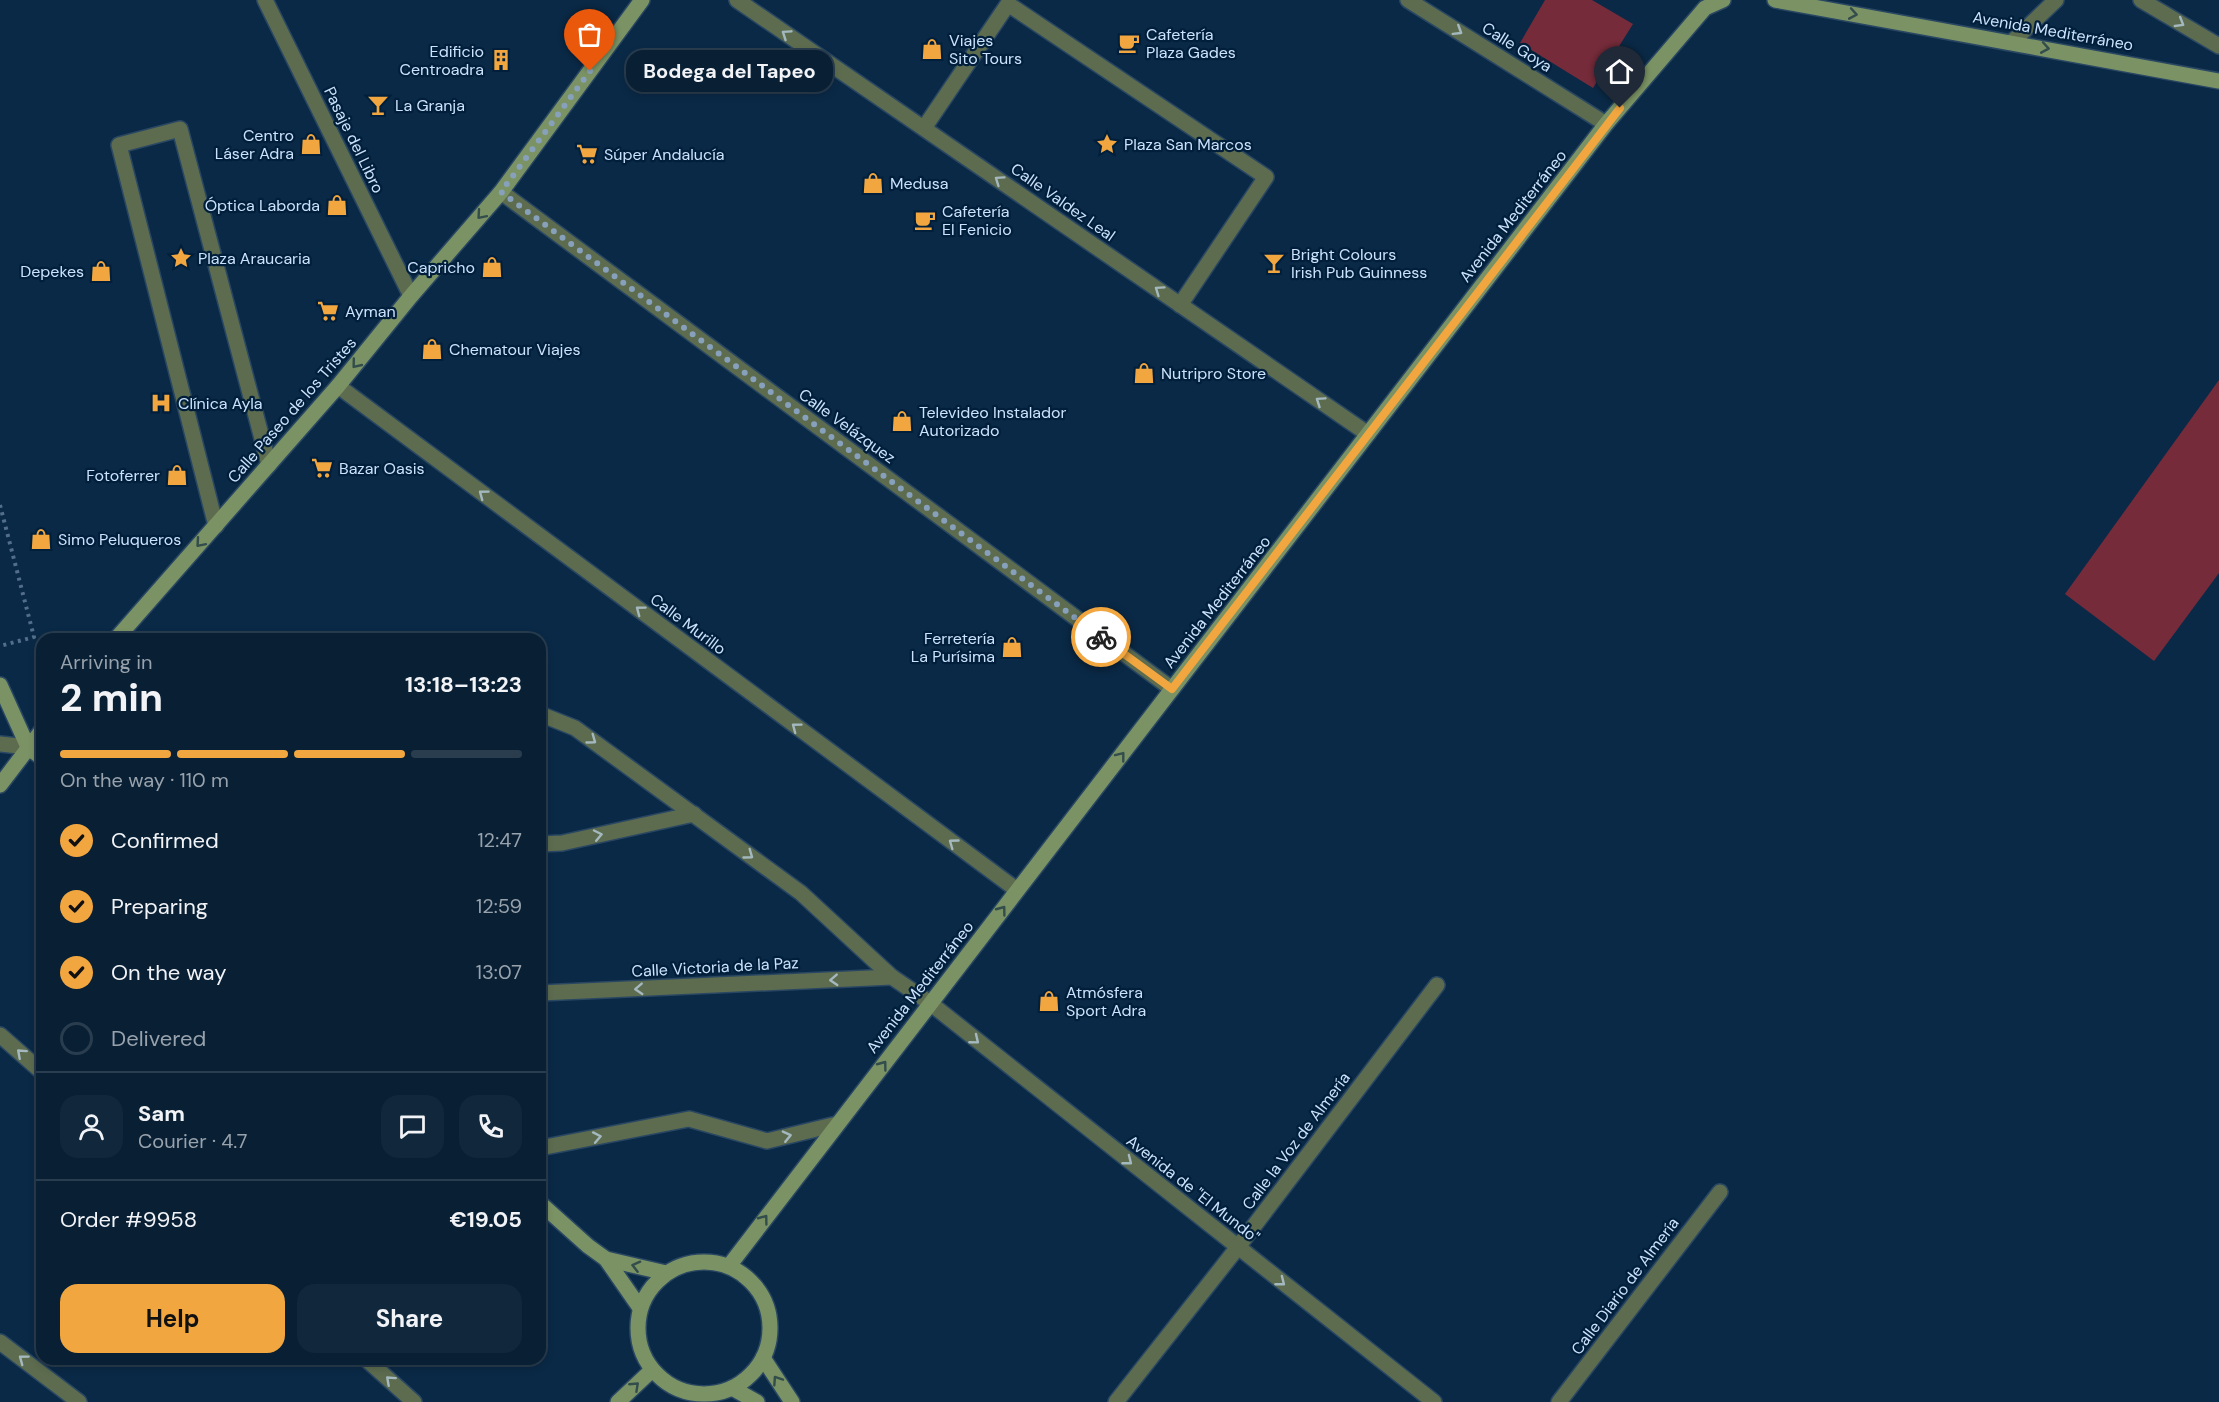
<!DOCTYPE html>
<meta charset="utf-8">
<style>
body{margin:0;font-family:"DM Sans",sans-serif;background:#11273c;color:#f1f3f6;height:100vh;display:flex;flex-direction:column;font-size:22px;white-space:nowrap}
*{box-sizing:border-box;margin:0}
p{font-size:20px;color:#98a2ac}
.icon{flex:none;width:33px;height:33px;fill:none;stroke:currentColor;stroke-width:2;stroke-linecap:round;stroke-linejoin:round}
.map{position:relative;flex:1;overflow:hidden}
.drawer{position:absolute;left:36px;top:633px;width:510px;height:732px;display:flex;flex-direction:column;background:#081f34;border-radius:18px;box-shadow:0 3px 9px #0003,0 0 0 2px #293d4f}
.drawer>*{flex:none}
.pin{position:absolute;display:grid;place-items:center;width:51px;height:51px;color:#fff;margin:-62px -26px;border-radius:50% 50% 50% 0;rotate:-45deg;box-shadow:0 0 6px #0007}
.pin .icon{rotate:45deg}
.courier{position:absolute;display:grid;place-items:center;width:60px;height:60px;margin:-30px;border:4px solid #f1a640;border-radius:50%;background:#fff;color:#222;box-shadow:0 2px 8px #0007}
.bubble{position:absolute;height:42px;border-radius:18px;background:#081f34;box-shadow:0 3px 9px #0003,0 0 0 2px #293d4f;font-size:20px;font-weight:700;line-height:42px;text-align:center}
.head em{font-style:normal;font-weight:700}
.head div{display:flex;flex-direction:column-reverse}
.head{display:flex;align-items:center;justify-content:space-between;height:102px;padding:0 24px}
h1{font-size:39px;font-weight:700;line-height:45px}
.bar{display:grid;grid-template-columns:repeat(4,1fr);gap:9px 6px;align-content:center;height:72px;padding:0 24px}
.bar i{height:8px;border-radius:4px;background:#293d4f}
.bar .active{background:#f1a640}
.bar p{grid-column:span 4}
.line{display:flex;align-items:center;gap:15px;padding:0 24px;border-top:2px solid #293d4f}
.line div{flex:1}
.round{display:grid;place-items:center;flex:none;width:63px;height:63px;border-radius:18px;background:#11273c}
ol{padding:0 24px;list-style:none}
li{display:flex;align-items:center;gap:18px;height:66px}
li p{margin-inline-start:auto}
li .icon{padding:6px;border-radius:50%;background:#f1a640;color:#111;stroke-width:4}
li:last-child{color:#98a2ac}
li i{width:33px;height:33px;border:3px solid #293d4f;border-radius:50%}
.primary-button{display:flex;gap:12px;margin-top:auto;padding:12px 24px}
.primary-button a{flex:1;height:69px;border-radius:18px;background:#f1a640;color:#111;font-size:24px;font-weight:700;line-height:69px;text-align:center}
.primary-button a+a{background:#11273c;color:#f1f3f6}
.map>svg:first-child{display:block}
.green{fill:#752b3a}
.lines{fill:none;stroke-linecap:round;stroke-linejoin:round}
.street-casing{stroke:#294763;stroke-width:18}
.secondary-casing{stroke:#294763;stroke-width:18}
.path{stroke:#526e8a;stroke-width:4;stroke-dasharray:3 4.5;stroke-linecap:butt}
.street{stroke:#5d6c4f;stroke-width:15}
.secondary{stroke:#7b9364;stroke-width:15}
.oneway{stroke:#324d4b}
.oneway2{stroke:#a4b9bf}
.done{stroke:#87a1bc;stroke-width:6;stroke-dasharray:0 10.8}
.route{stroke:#f1a640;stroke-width:8}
.labels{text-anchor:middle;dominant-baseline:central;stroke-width:4.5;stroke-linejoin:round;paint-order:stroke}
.street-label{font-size:16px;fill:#cbe2fc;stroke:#011f3b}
.poi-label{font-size:16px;fill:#cbe2fc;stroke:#011f3b;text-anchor:start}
</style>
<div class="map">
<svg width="2219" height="1402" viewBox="0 0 2219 1402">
<rect width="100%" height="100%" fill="#0a2946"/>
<!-- green -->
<g class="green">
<path d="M1545,0H1592L1633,24L1593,88L1520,43Z"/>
<path d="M2219,380V573L2154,661L2065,594Z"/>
</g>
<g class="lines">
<defs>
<g id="street">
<path d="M265,0L411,296"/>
<path d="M737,0L1368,434"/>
<path d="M1408,0L1606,124"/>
<path d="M2141,0L2219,46"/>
<path d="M2012,42L2056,0"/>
<path d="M924,128L1008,4L1266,177L1180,305"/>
<path d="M501,192L1172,689"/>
<path d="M338,386L1017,890"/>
<path d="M216,526L119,145L180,129L269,465"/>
<path d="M540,714L575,728L801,893L892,977L930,1003L1434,1402"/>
<path d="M0,744L28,747"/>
<path d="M540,844L562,843L694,814"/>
<path d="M540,993L892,977"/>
<path d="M0,1035L42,1072"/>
<path d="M540,1148L689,1119L767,1141L837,1124"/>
<path d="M0,1342L79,1402"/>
<path d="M366,1359L414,1402"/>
<path d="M1116,1402L1238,1247L1437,985"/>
<path d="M1559,1402L1720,1192"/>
</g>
<g id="secondary">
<path d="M1775,0L2219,81"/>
<path d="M116,639L338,386L411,296L501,192L642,0"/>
<path d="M0,685L28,747L42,758"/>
<path d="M0,785L42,730"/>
<path d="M540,1203L588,1246L606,1259L666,1273"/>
<path d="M606,1259L640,1308"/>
<circle cx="704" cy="1328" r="66"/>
<path d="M729,1266L1606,124L1705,8L1723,0"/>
<path d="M763,1358L792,1402"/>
<path d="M732,1388L757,1402"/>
<path d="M618,1402L652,1370"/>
</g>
</defs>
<!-- street casing -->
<use href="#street" class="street-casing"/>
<!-- secondary casing -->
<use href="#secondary" class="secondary-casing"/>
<!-- path -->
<path class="path" d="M0,505L34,637L0,646"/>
<!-- street -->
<use href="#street" class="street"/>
<!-- secondary -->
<use href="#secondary" class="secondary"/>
</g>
<!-- one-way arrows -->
<defs><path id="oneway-chevron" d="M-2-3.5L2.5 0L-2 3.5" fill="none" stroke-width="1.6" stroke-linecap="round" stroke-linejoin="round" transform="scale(1.5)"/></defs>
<g class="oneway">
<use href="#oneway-chevron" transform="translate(1853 14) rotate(10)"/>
<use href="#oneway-chevron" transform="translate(2045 48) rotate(10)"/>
<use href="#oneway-chevron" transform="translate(481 215) rotate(131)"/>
<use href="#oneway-chevron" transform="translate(356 364) rotate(129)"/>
<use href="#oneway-chevron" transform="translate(200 543) rotate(131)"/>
<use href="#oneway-chevron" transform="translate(1121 756) rotate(-52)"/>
<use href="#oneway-chevron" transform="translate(1002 910) rotate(-53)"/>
<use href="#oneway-chevron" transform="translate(883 1065) rotate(-53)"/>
<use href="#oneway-chevron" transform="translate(764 1219) rotate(-53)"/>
<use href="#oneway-chevron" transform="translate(636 1266) rotate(-166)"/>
<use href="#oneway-chevron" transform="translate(777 1380) rotate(-124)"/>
<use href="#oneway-chevron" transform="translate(635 1386) rotate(-43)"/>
</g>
<g class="oneway2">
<use href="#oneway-chevron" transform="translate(2180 23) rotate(31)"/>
<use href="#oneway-chevron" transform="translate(1458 31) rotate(32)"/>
<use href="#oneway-chevron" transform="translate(786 34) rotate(-146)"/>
<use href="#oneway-chevron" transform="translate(999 180) rotate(-145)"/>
<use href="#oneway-chevron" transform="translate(1159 290) rotate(-145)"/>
<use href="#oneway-chevron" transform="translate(1320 401) rotate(-146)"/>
<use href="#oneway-chevron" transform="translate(483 494) rotate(-143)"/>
<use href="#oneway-chevron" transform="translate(640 610) rotate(-143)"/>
<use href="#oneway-chevron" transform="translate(796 727) rotate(-143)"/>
<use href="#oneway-chevron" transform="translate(592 740) rotate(36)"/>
<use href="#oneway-chevron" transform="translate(598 835) rotate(-12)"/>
<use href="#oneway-chevron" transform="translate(953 843) rotate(-144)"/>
<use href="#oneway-chevron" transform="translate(749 855) rotate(36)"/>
<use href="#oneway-chevron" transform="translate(834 980) rotate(177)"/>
<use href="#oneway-chevron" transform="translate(639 989) rotate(177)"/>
<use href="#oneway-chevron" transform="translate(975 1040) rotate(39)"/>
<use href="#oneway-chevron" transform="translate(21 1053) rotate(-138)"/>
<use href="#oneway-chevron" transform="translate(787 1136) rotate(-13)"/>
<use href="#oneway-chevron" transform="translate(597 1137) rotate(-11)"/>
<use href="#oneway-chevron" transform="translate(1128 1161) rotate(38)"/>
<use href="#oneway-chevron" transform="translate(1281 1282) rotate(38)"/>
<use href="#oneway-chevron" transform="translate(23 1359) rotate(-143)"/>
<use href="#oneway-chevron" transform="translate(390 1380) rotate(-138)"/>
</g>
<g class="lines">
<!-- done -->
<path class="done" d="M590,71L501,192L1101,637"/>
<!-- route -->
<path class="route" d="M1101,637L1172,689L1620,108"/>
</g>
<!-- icons -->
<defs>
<symbol id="cafe-bare" viewBox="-9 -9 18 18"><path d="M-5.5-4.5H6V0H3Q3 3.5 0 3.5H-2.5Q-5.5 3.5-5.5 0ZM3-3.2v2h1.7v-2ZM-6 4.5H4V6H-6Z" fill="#f1a640" stroke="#011f3b" stroke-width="2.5" paint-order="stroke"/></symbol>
<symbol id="shop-bare" viewBox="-9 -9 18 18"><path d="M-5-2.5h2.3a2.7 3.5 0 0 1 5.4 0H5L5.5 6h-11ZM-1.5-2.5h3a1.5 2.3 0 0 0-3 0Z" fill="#f1a640" stroke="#011f3b" stroke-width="2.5" paint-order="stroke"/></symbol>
<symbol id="building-bare" viewBox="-9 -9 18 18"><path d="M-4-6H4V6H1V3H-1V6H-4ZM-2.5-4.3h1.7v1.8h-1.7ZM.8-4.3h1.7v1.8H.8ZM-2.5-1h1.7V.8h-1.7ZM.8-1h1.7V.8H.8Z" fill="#f1a640" stroke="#011f3b" stroke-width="2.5" paint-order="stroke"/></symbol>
<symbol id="bar-bare" viewBox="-9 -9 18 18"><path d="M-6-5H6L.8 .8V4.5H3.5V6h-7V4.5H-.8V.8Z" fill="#f1a640" stroke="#011f3b" stroke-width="2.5" paint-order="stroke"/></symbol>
<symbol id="sight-bare" viewBox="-9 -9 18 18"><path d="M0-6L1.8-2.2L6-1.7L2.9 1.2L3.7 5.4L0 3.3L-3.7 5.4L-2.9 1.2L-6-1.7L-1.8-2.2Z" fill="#f1a640" stroke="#011f3b" stroke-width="2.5" paint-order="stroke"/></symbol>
<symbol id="supermarket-bare" viewBox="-9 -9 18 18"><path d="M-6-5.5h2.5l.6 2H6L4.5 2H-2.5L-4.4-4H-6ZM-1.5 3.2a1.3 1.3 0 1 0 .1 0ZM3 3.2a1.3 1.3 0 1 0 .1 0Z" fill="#f1a640" stroke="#011f3b" stroke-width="2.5" paint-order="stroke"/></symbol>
<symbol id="hospital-bare" viewBox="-9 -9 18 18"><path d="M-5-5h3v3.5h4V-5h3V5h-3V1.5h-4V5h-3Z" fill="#f1a640" stroke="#011f3b" stroke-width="2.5" paint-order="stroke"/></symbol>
</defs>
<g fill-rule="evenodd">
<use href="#cafe-bare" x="1114" y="28" width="30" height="30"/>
<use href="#shop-bare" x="917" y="34" width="30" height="30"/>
<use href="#building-bare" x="486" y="45" width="30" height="30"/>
<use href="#bar-bare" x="363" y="90" width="30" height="30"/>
<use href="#shop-bare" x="296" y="129" width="30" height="30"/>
<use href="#sight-bare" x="1092" y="129" width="30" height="30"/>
<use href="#supermarket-bare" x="572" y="139" width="30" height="30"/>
<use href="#shop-bare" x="858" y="168" width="30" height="30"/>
<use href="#shop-bare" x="322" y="190" width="30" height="30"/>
<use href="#cafe-bare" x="910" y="205" width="30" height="30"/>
<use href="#sight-bare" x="166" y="243" width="30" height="30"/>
<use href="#bar-bare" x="1259" y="248" width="30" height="30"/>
<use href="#shop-bare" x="477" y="252" width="30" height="30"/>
<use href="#shop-bare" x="86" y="256" width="30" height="30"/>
<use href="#supermarket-bare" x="313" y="296" width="30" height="30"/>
<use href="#shop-bare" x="417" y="334" width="30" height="30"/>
<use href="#shop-bare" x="1129" y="358" width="30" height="30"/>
<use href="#hospital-bare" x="146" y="388" width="30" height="30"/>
<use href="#shop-bare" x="887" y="406" width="30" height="30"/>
<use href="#supermarket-bare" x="307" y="453" width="30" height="30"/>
<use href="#shop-bare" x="162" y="460" width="30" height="30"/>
<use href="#shop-bare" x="26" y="524" width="30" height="30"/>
<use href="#shop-bare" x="997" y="632" width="30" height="30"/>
<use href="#shop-bare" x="1034" y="986" width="30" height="30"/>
</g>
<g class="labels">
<!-- street labels -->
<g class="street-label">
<text transform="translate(2053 31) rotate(10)">Avenida Mediterráneo</text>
<text transform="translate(1517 47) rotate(32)">Calle Goya</text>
<text transform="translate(354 140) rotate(64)">Pasaje del Libro</text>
<text transform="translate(1063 202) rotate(35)">Calle Valdez Leal</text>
<text transform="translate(1513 216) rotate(-52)">Avenida Mediterráneo</text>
<text transform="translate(292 410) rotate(-49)">Calle Paseo de los Tristes</text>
<text transform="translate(847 426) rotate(36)">Calle Velázquez</text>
<text transform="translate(1217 602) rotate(-52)">Avenida Mediterráneo</text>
<text transform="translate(688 624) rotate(37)">Calle Murillo</text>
<text transform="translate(715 967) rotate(-3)">Calle Victoria de la Paz</text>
<text transform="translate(920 987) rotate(-52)">Avenida Mediterráneo</text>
<text transform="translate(1296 1141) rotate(-53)">Calle la Voz de Almería</text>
<text transform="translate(1193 1189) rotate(38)">Avenida de "El Mundo"</text>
<text transform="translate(1625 1286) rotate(-53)">Calle Diario de Almería</text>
</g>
<!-- poi labels -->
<g class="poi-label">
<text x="1146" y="34">Cafetería<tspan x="1146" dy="18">Plaza Gades</tspan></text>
<text x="949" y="40">Viajes<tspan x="949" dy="18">Sito Tours</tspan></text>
<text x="484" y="51" text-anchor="end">Edificio<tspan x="484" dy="18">Centroadra</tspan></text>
<text x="395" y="105">La Granja</text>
<text x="294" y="135" text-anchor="end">Centro<tspan x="294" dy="18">Láser Adra</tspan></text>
<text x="1124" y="144">Plaza San Marcos</text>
<text x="604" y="154">Súper Andalucía</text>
<text x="890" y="183">Medusa</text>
<text x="320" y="205" text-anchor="end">Óptica Laborda</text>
<text x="942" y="211">Cafetería<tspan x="942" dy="18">El Fenicio</tspan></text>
<text x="1291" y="254">Bright Colours<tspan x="1291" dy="18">Irish Pub Guinness</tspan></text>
<text x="198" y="258">Plaza Araucaria</text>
<text x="475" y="267" text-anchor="end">Capricho</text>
<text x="84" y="271" text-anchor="end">Depekes</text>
<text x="345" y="311">Ayman</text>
<text x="449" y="349">Chematour Viajes</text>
<text x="1161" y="373">Nutripro Store</text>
<text x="178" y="403">Clínica Ayla</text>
<text x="919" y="412">Televideo Instalador<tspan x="919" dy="18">Autorizado</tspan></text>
<text x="339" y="468">Bazar Oasis</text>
<text x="160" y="475" text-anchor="end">Fotoferrer</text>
<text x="58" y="539">Simo Peluqueros</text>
<text x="995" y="638" text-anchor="end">Ferretería<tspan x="995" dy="18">La Purísima</tspan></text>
<text x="1066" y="992">Atmósfera<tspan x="1066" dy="18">Sport Adra</tspan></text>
</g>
</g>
</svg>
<div class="pin" style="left:590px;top:71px;background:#ea580c"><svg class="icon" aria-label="bag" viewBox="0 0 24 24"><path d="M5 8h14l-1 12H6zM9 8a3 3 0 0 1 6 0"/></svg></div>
<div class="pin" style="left:1620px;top:108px;background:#1f2937"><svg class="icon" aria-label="home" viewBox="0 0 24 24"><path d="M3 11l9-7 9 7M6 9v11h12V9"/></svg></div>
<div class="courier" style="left:1101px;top:637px"><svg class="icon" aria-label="bike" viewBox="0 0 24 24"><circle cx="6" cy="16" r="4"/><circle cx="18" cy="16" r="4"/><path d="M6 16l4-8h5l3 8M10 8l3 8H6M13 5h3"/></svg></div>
<div class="bubble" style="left:626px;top:50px;width:207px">Bodega del Tapeo</div>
<section class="drawer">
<div class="head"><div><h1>2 min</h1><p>Arriving in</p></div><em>13:18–13:23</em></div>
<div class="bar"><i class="active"></i><i class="active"></i><i class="active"></i><i></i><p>On the way · 110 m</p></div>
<ol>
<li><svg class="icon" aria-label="check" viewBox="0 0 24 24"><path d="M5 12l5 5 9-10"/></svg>Confirmed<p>12:47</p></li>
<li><svg class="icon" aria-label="check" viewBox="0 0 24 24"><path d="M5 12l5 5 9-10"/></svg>Preparing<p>12:59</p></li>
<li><svg class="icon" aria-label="check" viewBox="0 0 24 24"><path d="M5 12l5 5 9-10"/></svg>On the way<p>13:07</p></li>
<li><i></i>Delivered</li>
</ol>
<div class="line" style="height:108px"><a class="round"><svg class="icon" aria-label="person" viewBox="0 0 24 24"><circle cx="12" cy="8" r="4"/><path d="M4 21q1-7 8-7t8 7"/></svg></a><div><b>Sam</b><p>Courier · 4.7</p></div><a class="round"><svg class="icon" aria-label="chat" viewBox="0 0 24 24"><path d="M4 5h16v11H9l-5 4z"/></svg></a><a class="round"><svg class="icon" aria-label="phone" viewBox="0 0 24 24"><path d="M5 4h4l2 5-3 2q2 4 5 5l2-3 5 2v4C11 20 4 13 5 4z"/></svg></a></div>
<div class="line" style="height:78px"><div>Order #9958</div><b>€19.05</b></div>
<div class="primary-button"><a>Help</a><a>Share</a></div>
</section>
</div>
